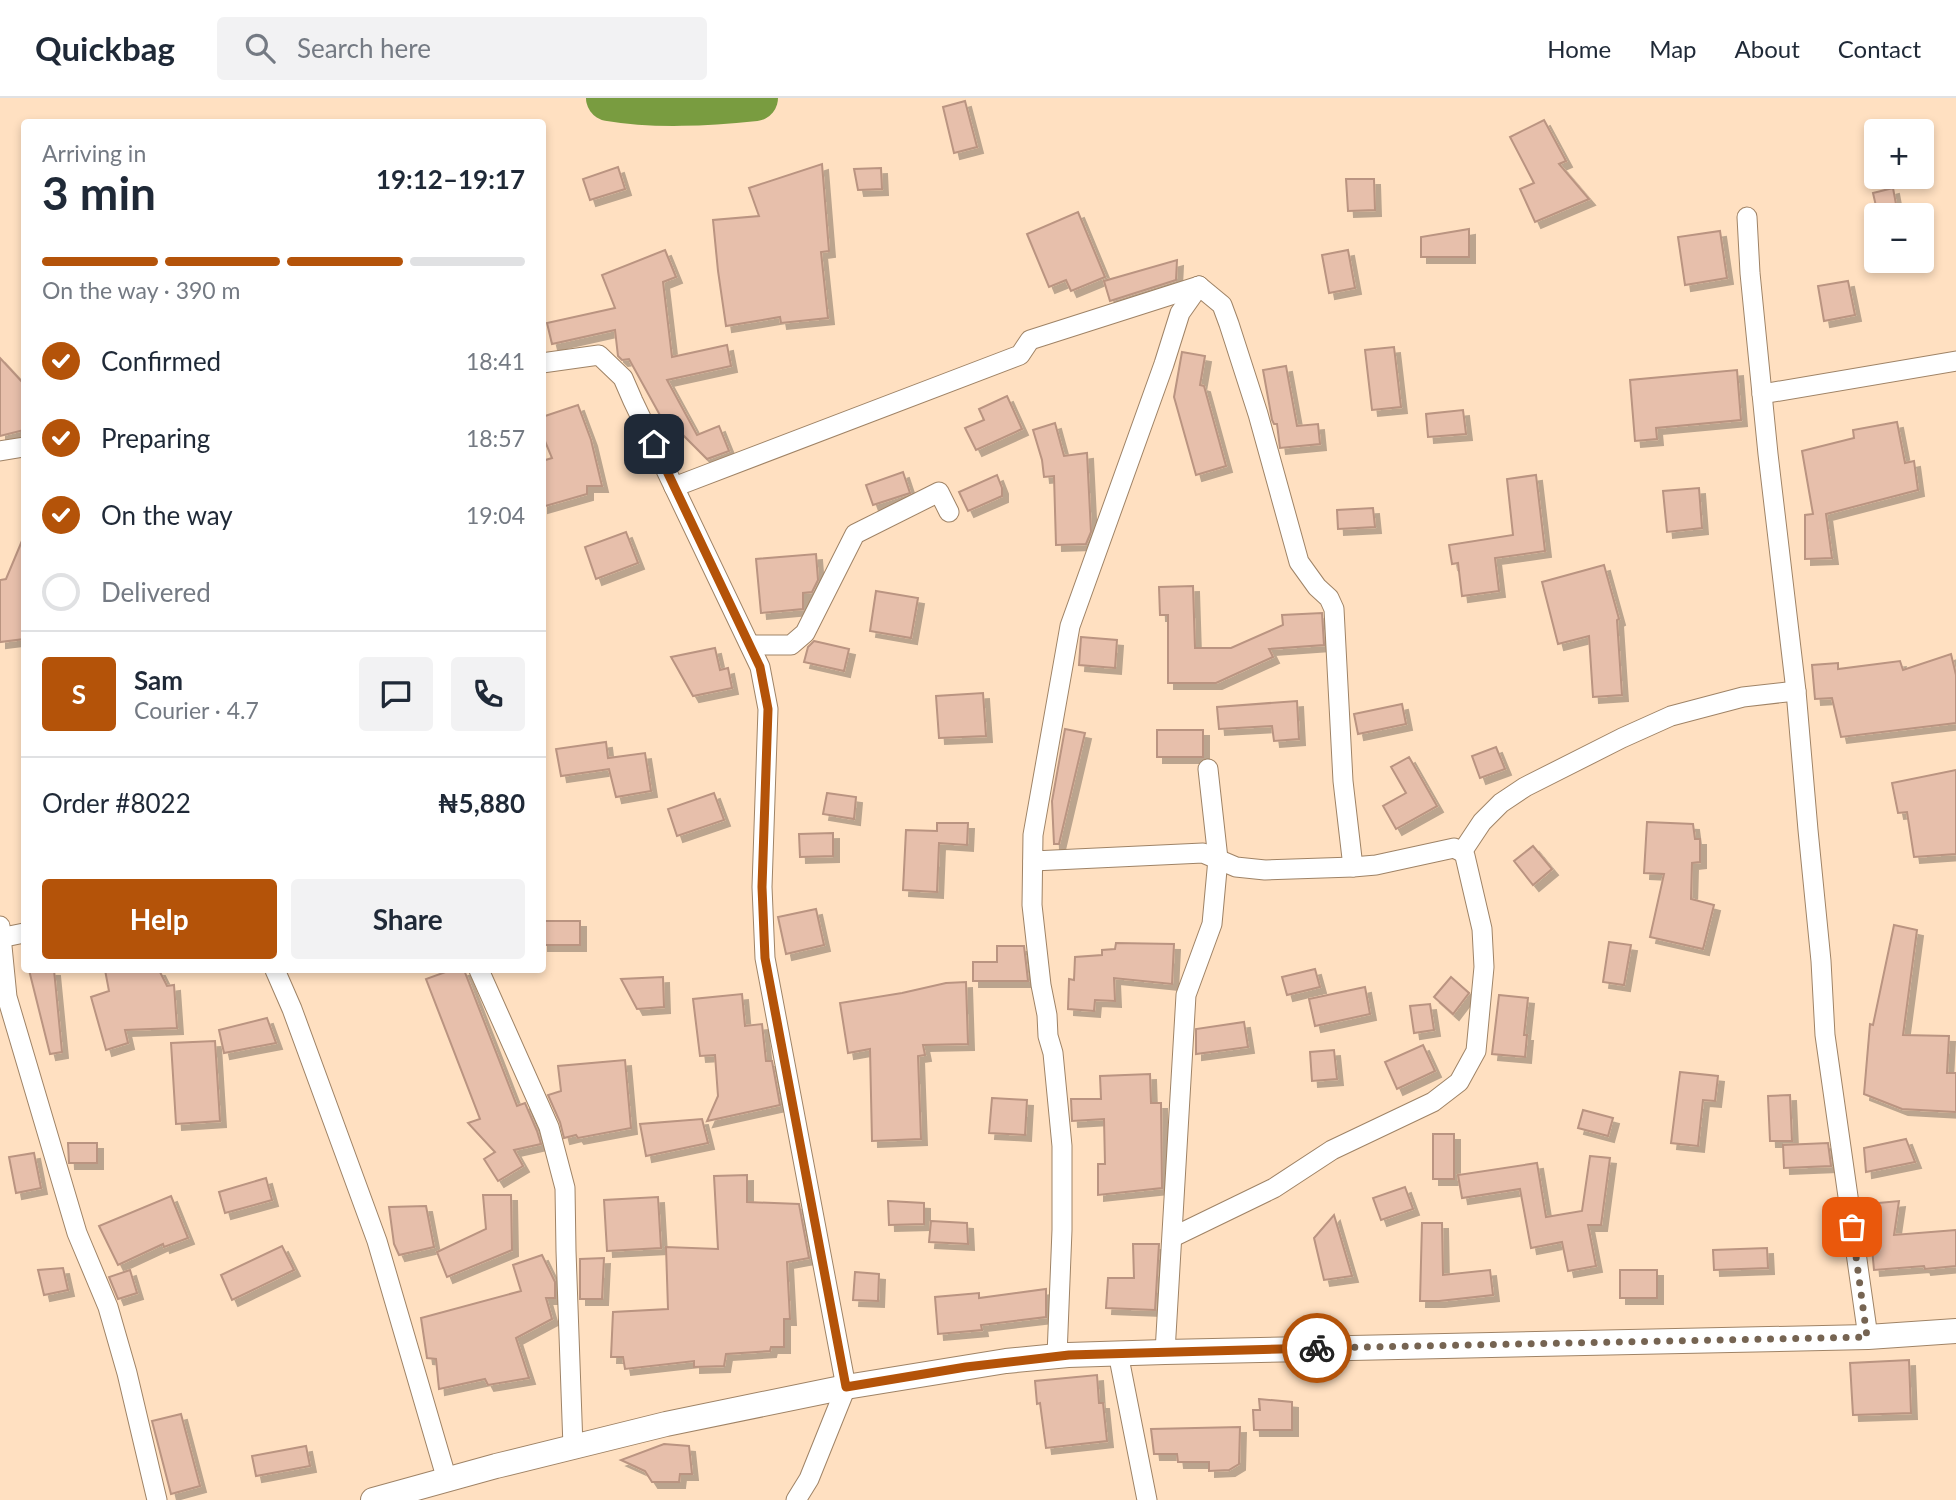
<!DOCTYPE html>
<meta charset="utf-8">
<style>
body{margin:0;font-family:Lato,sans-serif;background:#f2f2f3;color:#1f2937;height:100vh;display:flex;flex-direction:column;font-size:26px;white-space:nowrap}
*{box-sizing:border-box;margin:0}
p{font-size:23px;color:#747a83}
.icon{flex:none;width:38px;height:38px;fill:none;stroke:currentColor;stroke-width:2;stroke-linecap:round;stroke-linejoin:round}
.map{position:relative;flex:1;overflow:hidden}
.panel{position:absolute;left:21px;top:21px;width:525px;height:854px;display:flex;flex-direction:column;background:#fff;border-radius:7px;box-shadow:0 4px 10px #0003}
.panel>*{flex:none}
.tools{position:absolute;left:1864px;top:21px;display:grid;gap:14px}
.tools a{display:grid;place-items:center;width:70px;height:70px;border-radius:7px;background:#fff;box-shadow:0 4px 10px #0003;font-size:35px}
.pin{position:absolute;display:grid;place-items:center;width:60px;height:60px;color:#fff;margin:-30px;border-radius:14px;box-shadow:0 4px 10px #0006}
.courier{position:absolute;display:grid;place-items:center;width:70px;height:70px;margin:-35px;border:5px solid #b45309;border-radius:50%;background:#fff;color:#222;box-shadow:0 2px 9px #0007}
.summary em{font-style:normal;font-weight:700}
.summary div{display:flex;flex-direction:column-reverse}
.summary{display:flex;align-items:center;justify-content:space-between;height:119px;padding:0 21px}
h1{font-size:46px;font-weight:700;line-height:52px}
.bar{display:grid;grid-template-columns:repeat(4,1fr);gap:10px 7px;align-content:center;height:84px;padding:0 21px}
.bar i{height:9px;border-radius:5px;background:#e0e1e3}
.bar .selected{background:#b45309}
.bar p{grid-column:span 4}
.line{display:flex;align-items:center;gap:18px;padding:0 21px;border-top:2px solid #e0e1e3}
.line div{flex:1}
.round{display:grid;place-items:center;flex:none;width:74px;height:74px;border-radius:7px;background:#f2f2f3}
ol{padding:0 21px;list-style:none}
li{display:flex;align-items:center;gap:21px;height:77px}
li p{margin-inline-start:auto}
li .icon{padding:7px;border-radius:50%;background:#b45309;color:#fff;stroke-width:4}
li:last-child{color:#747a83}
li i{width:38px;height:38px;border:4px solid #e0e1e3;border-radius:50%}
.button{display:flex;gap:14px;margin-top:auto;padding:14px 21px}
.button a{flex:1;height:80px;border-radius:7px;background:#b45309;color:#fff;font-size:28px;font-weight:700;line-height:80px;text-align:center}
.button a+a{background:#f2f2f3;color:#1f2937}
header{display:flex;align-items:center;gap:42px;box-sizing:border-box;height:98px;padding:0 35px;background:#fff;border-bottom:2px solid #e0e1e3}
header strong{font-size:33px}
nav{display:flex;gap:38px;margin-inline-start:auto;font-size:24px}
.search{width:490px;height:63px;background:#f2f2f3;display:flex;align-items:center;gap:18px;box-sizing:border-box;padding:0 24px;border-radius:7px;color:#747a83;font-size:26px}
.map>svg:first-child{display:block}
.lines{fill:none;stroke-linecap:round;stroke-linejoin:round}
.river{stroke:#799c40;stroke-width:46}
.building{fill:#e7bfab;stroke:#ba9481;stroke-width:2;filter:url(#shadow)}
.minor-casing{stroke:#9f8366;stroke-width:21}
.tertiary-casing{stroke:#9f8366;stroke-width:26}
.minor{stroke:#fff;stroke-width:19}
.tertiary{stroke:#fff;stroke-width:24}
.done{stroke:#766452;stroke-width:7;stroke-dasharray:0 12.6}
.route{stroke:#b45309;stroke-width:9}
</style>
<header>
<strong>Quickbag</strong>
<div class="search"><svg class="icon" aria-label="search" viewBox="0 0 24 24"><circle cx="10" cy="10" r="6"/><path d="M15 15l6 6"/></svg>Search here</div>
<nav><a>Home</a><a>Map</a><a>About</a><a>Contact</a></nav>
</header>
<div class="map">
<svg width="1956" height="1402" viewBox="0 0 1956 1402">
<defs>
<filter id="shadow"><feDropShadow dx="6" dy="6" stdDeviation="0" flood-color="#0004"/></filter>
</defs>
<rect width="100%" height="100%" fill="#ffe0c1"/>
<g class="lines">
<!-- river -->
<path class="river" d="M609,0C656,8 707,5 755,0"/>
</g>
<!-- building -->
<g class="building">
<path d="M965,3L977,49L954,55L943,9Z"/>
<path d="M1544,22L1566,63L1559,66L1589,101L1535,124L1520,91L1534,85L1510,39Z"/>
<path d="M822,66L829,153L821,154L828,220L781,225L780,219L726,228L718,173L713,122L759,118L749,90Z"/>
<path d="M618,69L625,91L590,102L583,81Z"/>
<path d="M881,70L882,91L858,92L854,71Z"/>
<path d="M1346,81H1374L1375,112L1348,113Z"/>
<path d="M1893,90L1898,117H1878L1873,95Z"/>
<path d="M1078,114L1105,179L1071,193L1066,182L1049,189L1027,136Z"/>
<path d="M1469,131V159H1421V139Z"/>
<path d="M1720,133L1727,180L1685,187L1678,139Z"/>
<path d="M665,152L676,179L663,184L672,259L727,247L731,268L667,282L697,337L719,328L729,353L707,361L664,318L661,319L629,261L622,262L618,258L615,232L552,246L547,225L615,210L602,177Z"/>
<path d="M1348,152L1355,190L1329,195L1322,157Z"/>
<path d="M1177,162L1176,182L1110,203L1104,183Z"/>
<path d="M1848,183L1855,217L1824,223L1818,188Z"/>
<path d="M1394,249L1401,309L1372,312L1365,252Z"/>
<path d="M1182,254L1205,258L1200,287L1204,288L1226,368L1196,377L1174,299Z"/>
<path d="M0,260L24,286V332L0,338Z"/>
<path d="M1286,268L1297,328L1318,326L1320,346L1280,350L1277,326H1274L1272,322L1263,272Z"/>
<path d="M1737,272L1741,322L1656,330L1657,341L1635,343L1630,282Z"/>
<path d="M1007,298L1022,331L976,352L965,330L984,322L979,311Z"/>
<path d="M578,307L591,342L602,388H587V396L542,409V363L552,360L542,336V319Z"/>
<path d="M1463,312L1466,336L1428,339L1426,316Z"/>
<path d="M1897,324L1905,365L1914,363L1918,392L1826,416L1832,460L1805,461V417L1813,416L1802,353L1854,340L1853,332Z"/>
<path d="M1055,325L1064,358L1087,355L1091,434L1086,446L1056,447L1054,378L1044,379L1042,362L1033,332Z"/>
<path d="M903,374L910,395L873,407L866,387Z"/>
<path d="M997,377L1002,390V398L968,413L959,394Z"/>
<path d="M1536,377L1545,453L1495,460L1499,493L1462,498L1458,465L1452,466L1449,447L1513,437L1507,381Z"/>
<path d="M1699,390L1702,430L1667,434L1663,393Z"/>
<path d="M1373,410L1375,429L1338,431L1337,412Z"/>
<path d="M626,434L638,465L596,481L585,449Z"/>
<path d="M24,438V541L0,544V482L6,481Z"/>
<path d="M816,456L818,482L812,494L803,495V511L761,515L756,461Z"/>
<path d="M1604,467L1619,521L1617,522L1622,597L1593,599L1589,538L1558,546L1542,484Z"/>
<path d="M1193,488L1195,550H1231L1283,527L1282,517L1322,515L1324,547L1269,551L1273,559L1216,585H1168V517H1160L1159,489Z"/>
<path d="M876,493L918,500L911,540L870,533Z"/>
<path d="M1081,539L1117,542L1115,570L1079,567Z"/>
<path d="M814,543L849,551L844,573L804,564L808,549Z"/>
<path d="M715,550L720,572L728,570L732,590L693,598L671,559Z"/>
<path d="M1951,556L1956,577V625L1841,639L1832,600L1815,601L1812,567L1838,565V571L1900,563L1903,572Z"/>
<path d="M983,595L986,638L939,640L936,598Z"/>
<path d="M1297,603L1299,641L1274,643L1272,628L1219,631L1217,609Z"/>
<path d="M1402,606L1406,626L1358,636L1354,616Z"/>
<path d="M1065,631L1085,635L1059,746H1054L1052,703Z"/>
<rect x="1157" y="632" width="46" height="27"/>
<path d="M606,644L608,660L645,655L651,693L616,699L609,671L561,678L556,651Z"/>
<path d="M1496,649L1505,671L1480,680L1472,658Z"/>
<path d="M1409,659L1437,708L1396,731L1383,708L1406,695L1391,669Z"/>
<path d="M1956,672V756L1914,759L1907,714L1898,715L1892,685Z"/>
<path d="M714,695L724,722L677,738L668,711Z"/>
<path d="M827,695L856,699L854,721L823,716Z"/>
<path d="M1647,724L1693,726L1695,741H1700V764L1692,765L1691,801L1714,807L1703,851L1650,839L1664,776L1644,775Z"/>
<path d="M937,725H968L967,747L939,745L937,794L903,792L906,732L937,733Z"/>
<path d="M833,735V758L800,759L799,736Z"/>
<path d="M1533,748L1552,771L1533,787L1514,763Z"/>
<path d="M816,811L824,847L786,856L778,819Z"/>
<rect x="542" y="823" width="38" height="24"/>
<path d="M1894,827L1917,832L1903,937L1949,938L1947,975H1956V1014L1902,1011L1864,996L1870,926L1873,927Z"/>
<path d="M1609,844L1631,847L1624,887L1603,884Z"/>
<path d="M1116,845L1174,846L1172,886L1114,880L1115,903L1095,902L1094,913L1068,911L1069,881L1074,882L1075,859L1102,857V852L1115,851Z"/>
<path d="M997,848H1024L1028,883H973V864H997Z"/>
<path d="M1315,871L1320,889L1287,897L1282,879Z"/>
<path d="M29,872H54L62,954L50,956Z"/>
<path d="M105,872H159L167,888L174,887L177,930L125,932L128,945L106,952L91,899L109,893Z"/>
<path d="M451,872H464L517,1008L525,1005L537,1033L541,1046L514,1052L523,1068L498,1083L484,1061L495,1054L468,1025L480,1021L426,881Z"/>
<path d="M663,879L664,909L637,911L621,881Z"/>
<path d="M1451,879L1469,895L1453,916L1434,899Z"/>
<path d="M966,884L968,946L923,947L925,957L918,958L921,1041L872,1043L870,951L848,955L840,905L902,895L946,885Z"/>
<path d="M1365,889L1370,916L1315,928L1309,901Z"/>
<path d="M742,896L745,928L762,926L766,963H772L780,1007L707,1023L718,998L715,957L700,958L693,901Z"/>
<path d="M1499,897L1528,900L1524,937H1527L1525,959L1492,956Z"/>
<path d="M1430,906L1434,932L1414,935L1410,908Z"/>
<path d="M267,920L276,945L224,955L219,932Z"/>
<path d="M1244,924L1248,949L1196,956V931Z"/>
<path d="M215,943L220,1023L176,1026L171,945Z"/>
<path d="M1423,947L1435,973L1397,991L1385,964Z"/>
<path d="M1334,952L1337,981L1312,983L1310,954Z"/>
<path d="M625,962L631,1030L578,1040L576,1037L564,1040L560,1024L548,997L561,993L558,968Z"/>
<path d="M1680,974L1718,978L1715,1003L1703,1002L1698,1048L1671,1045Z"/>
<path d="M1150,976L1151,1005H1161L1162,1090L1098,1097V1066H1105L1104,1021L1072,1023L1071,1001H1101L1100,978Z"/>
<path d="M1790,997L1792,1043H1770L1768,998Z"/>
<path d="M992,1000L1027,1002L1025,1037L989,1035Z"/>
<path d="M1583,1012L1613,1020L1608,1038L1578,1030Z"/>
<path d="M702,1021L708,1045L646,1058L640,1026Z"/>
<rect x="1433" y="1036" width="21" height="45"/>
<path d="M1906,1041L1915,1064L1866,1074L1864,1050Z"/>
<path d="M68,1045H97V1065H69Z"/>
<path d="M1828,1045L1831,1068L1784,1070L1783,1047Z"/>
<path d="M34,1055L41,1090L16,1095L9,1059Z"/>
<path d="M1590,1058L1610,1060L1601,1127H1588L1596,1168L1568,1173L1562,1144L1531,1150L1520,1091L1462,1100L1458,1077L1537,1065L1546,1119L1582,1113Z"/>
<path d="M747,1077V1104L799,1106L809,1160L787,1164L790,1221H784V1249H771L770,1253L726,1256L724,1268L694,1269V1263L625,1271L623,1259H611L613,1214L668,1211L666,1149L718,1151L714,1078Z"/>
<path d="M266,1080L272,1102L225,1115L219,1094Z"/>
<path d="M1405,1089L1413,1111L1381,1122L1373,1100Z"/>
<path d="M483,1097H511L512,1152L447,1179L437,1154L486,1131Z"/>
<path d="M171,1098L188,1140L164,1149L163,1146L118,1167L99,1128Z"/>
<path d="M658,1099L661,1150L607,1153L604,1102Z"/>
<path d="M888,1103L924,1105V1126L889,1127Z"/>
<path d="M1899,1103L1894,1137L1956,1132V1168L1925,1171L1924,1168L1874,1172L1868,1106Z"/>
<path d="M426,1108L434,1149L399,1157L394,1146L389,1109Z"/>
<path d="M1334,1117L1352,1178L1324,1182L1314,1140Z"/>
<path d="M931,1123L967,1125L968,1146L929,1144Z"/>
<path d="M1422,1125H1442L1443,1177L1490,1172L1493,1197L1439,1203H1420Z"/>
<path d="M1133,1146H1159L1155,1212L1106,1210L1108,1180H1134Z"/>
<path d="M282,1148L294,1172L232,1202L221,1177Z"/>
<path d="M1767,1150L1768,1170L1714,1172L1713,1152Z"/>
<path d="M542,1157L555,1184V1200H546L552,1221L516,1240L529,1280L488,1287L485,1281L439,1291L436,1261L427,1260L421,1220L521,1193L513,1167Z"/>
<path d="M604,1160L602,1201H580V1161Z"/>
<path d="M63,1170L68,1192L44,1197L38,1172Z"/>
<path d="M130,1172L137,1195L118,1201L109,1179Z"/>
<rect x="1620" y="1172" width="37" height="28"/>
<path d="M855,1174L879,1176L878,1203L853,1202Z"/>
<path d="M1046,1191V1219L981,1227L982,1232L938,1236L935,1199L979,1195V1200Z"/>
<path d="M1909,1262L1911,1315L1853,1317L1850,1265Z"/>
<path d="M1097,1277L1099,1305H1103L1107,1343L1046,1350L1040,1305L1037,1306L1035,1283Z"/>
<path d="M1259,1301L1292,1304V1332H1254L1253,1312H1260Z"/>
<path d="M181,1316L200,1388L171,1396L152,1323Z"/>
<path d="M1240,1329L1239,1366L1229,1372L1209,1373V1364H1178L1177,1356H1154L1151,1331Z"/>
<path d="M664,1346L689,1348L692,1376H680L679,1384H652L645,1373L621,1362Z"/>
<path d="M306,1348L310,1368L256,1378L252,1358Z"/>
</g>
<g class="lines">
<defs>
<g id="minor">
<path d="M1747,119L1750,175L1768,356L1796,593L1808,732L1821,863L1825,937L1868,1239"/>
<path d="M1199,188L1222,207L1229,226L1258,316L1299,464L1317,489L1329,500L1334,511L1343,683L1353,769"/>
<path d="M542,265L599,257L623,280L633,303L760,569L768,611L762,789L765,860L846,1289L809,1381L796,1402"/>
<path d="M1762,296L1956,263"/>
<path d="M0,353L24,349"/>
<path d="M674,389L1020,257L1030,242L1199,188"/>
<path d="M750,547H791L805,535L855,436L939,394L949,414"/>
<path d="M1462,754L1482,724L1501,705L1525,689L1622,640L1671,618L1743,599L1796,593"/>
<path d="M1033,763L1203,755L1236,769L1265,772L1353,769L1376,767L1454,750L1462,754L1465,758L1482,831L1484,869L1476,953L1459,984L1433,1004L1332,1052L1274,1090L1173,1139"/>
<path d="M0,828L7,899L77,1135L108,1209L127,1275L157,1402"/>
<path d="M0,840L24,835"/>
<path d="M275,872L292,911L377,1143L447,1382"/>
<path d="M479,872L549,1029L565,1090L566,1153L573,1349"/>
<path d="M1165,1254L1186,897L1212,826L1218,761L1208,671"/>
<path d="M1118,1255L1147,1402"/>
<path d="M1057,1258L1062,1132V1048L1053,955L1048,938L1047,917L1041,887L1032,807L1033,737L1070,528L1164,266L1180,215L1199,188"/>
</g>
<path id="tertiary" d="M373,1402L496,1368L666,1326L846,1289L1006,1263L1068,1257L1165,1254L1868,1239L1956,1233"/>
</defs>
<!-- minor casing -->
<use href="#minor" class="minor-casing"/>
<!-- tertiary casing -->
<use href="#tertiary" class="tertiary-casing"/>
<!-- minor -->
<use href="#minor" class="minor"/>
<!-- tertiary -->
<use href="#tertiary" class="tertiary"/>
</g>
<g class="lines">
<!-- done -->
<path class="done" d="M1317,1250L1867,1239L1852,1129"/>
<!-- route -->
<path class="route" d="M654,346L760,569L768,611L762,789L765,860L846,1289L966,1269L1069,1257L1317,1250"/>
</g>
</svg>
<div class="tools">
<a>+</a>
<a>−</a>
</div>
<div class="pin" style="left:1852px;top:1129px;background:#ea580c"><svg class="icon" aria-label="bag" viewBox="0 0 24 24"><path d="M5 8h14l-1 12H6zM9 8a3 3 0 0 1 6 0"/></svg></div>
<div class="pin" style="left:654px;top:346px;background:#1f2937"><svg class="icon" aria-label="home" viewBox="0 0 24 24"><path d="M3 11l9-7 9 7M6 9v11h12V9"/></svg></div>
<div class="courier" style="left:1317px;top:1250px"><svg class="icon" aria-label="bike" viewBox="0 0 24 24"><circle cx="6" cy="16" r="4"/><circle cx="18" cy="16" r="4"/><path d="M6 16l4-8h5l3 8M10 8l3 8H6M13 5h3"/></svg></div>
<section class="panel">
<div class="summary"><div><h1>3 min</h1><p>Arriving in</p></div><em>19:12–19:17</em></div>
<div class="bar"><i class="selected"></i><i class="selected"></i><i class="selected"></i><i></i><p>On the way · 390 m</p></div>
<ol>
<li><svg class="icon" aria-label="check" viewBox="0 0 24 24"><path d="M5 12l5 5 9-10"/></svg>Confirmed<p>18:41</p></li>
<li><svg class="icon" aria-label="check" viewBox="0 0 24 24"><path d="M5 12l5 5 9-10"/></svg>Preparing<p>18:57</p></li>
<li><svg class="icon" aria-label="check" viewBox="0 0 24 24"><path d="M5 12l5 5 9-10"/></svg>On the way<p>19:04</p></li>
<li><i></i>Delivered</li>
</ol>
<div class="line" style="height:126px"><b class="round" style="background:#b45309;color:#fff">S</b><div><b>Sam</b><p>Courier · 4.7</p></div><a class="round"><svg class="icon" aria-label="chat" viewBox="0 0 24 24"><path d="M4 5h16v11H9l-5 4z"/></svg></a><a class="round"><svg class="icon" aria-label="phone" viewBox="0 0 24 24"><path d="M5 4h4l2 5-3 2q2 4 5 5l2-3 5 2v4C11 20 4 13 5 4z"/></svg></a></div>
<div class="line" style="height:91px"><div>Order #8022</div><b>₦5,880</b></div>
<div class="button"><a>Help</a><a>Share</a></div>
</section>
</div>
